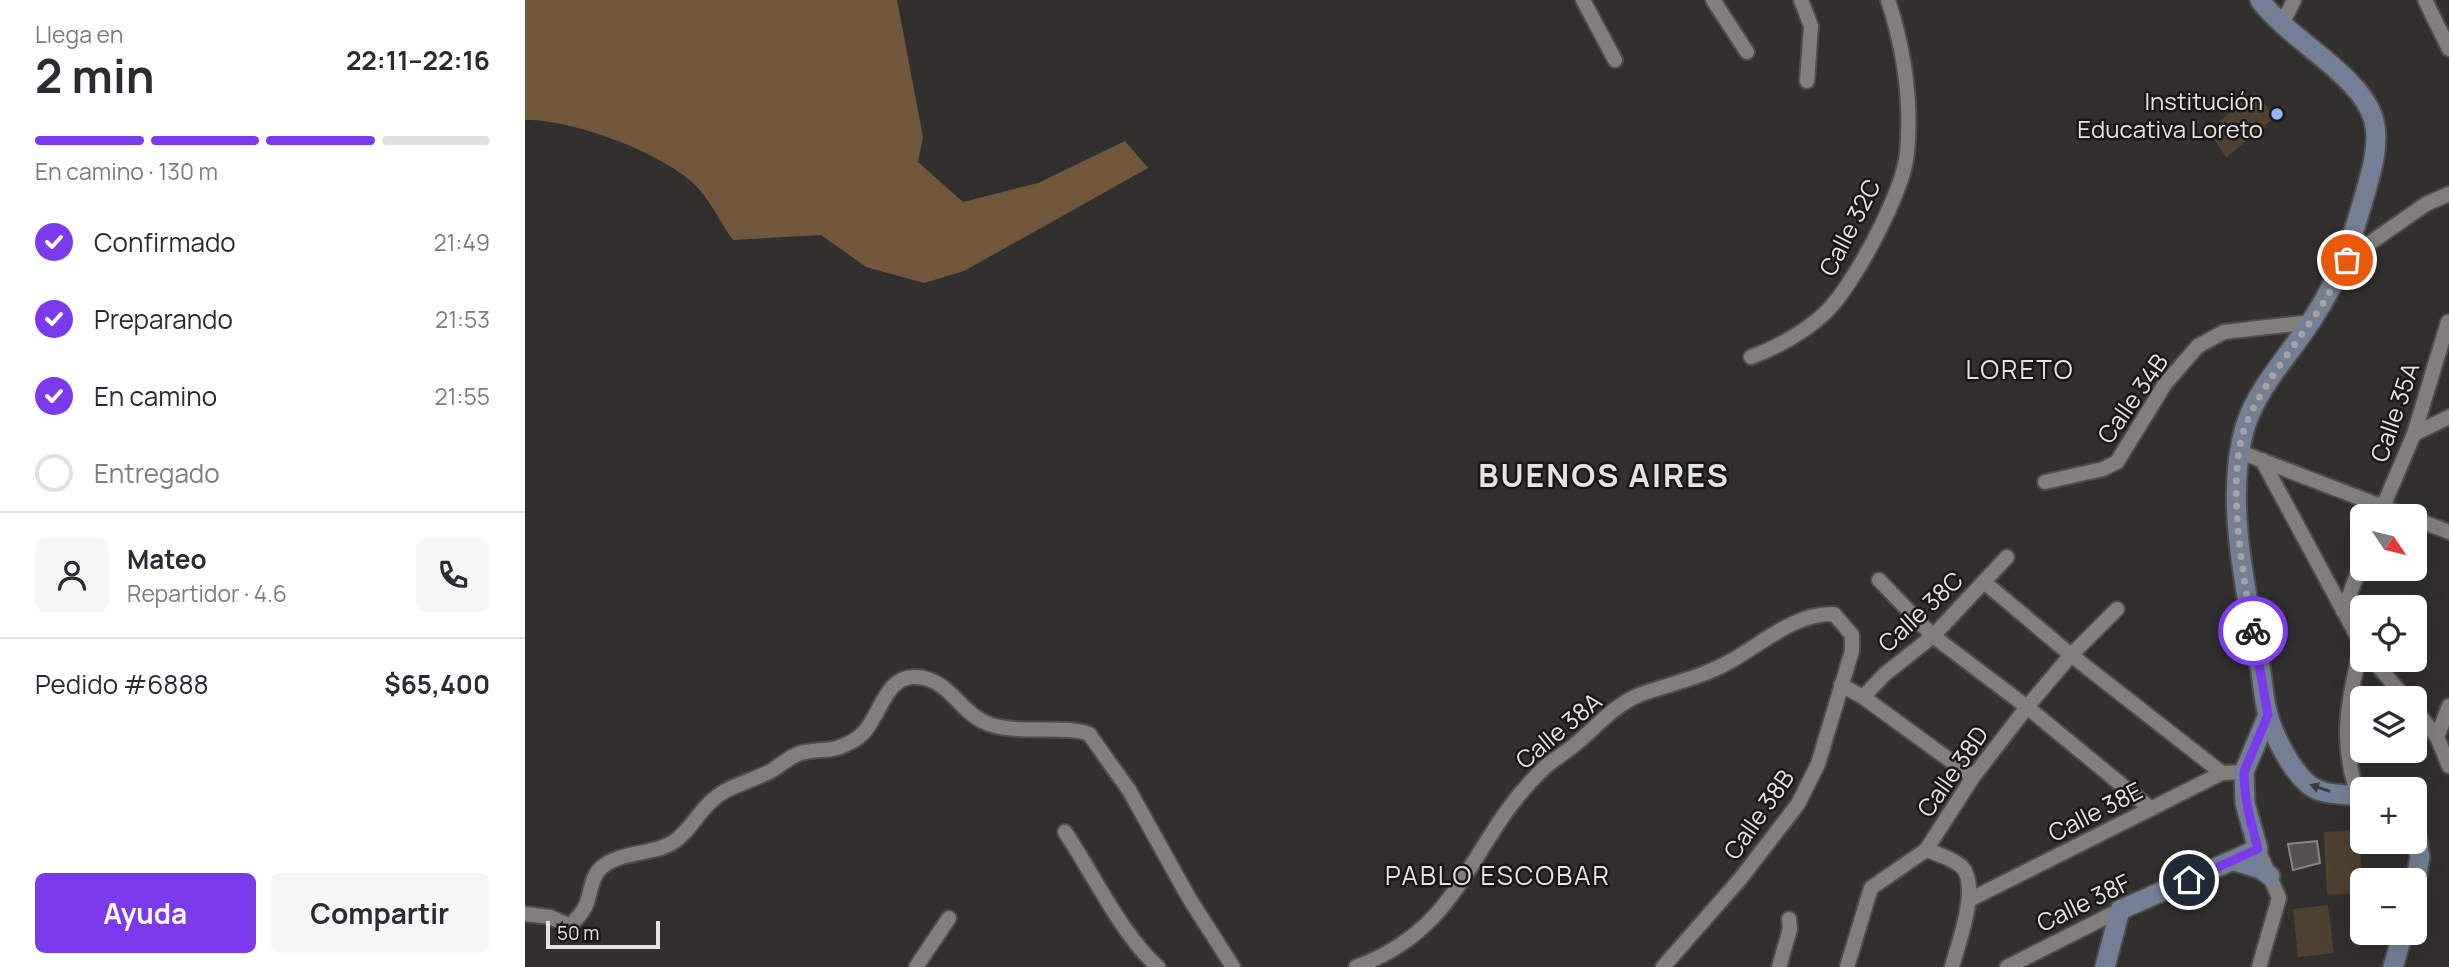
<!DOCTYPE html>
<html lang="es">
<meta charset="utf-8">
<style>
body{margin:0;font-family:Manrope,sans-serif;background:#f7f7f7;color:#2b2b33;height:100vh;display:flex;flex-direction:column;font-size:26px;white-space:nowrap}
*{box-sizing:border-box;margin:0}
p{font-size:23px;color:#7c7c81}
.icon{flex:none;width:38px;height:38px;fill:none;stroke:currentColor;stroke-width:2;stroke-linecap:round;stroke-linejoin:round}
.map{position:relative;flex:1;overflow:hidden}
.drawer{display:flex;flex-direction:column;background:#fff;width:525px}
.drawer>*{flex:none}
.needle{width:46px;rotate:125deg}
.buttons{position:absolute;left:1825px;top:504px;display:grid;gap:14px}
.buttons a{display:grid;place-items:center;width:77px;height:77px;border-radius:10px;background:#fff;box-shadow:0 7px 28px #0002;font-size:35px}
.scale{position:absolute;left:21px;bottom:18px;width:114px;box-sizing:border-box;padding-left:7px;border:4px solid #e4e3e2;border-top:0;font-size:19px;line-height:24px;white-space:nowrap;color:#e4e3e2;-webkit-text-stroke:5px #191817;paint-order:stroke}
.pin{position:absolute;display:grid;place-items:center;width:60px;height:60px;color:#fff;margin:-30px;border:4px solid #fff;border-radius:50%;box-shadow:0 2px 7px #0007}
.courier{position:absolute;display:grid;place-items:center;width:70px;height:70px;margin:-35px;border:5px solid #7c3aed;border-radius:50%;background:#fff;color:#222;box-shadow:0 2px 9px #0007}
.overview em{font-style:normal;font-weight:700}
.overview div{display:flex;flex-direction:column-reverse}
.overview{display:flex;align-items:center;justify-content:space-between;height:119px;padding:0 35px}
h1{font-size:46px;font-weight:700;line-height:52px}
.bar{display:grid;grid-template-columns:repeat(4,1fr);gap:10px 7px;align-content:center;height:84px;padding:0 35px}
.bar i{height:9px;border-radius:5px;background:#e1e1e2}
.bar .selected{background:#7c3aed}
.bar p{grid-column:span 4}
.line{display:flex;align-items:center;gap:18px;padding:0 35px;border-top:2px solid #e1e1e2}
.line div{flex:1}
.round{display:grid;place-items:center;flex:none;width:74px;height:74px;border-radius:10px;background:#f7f7f7}
ol{padding:0 35px;list-style:none}
li{display:flex;align-items:center;gap:21px;height:77px}
li p{margin-inline-start:auto}
li .icon{padding:7px;border-radius:50%;background:#7c3aed;color:#fff;stroke-width:4}
li:last-child{color:#7c7c81}
li i{width:38px;height:38px;border:4px solid #e1e1e2;border-radius:50%}
.action{display:flex;gap:14px;margin-top:auto;padding:14px 35px}
.action a{flex:1;height:80px;border-radius:10px;background:#7c3aed;color:#fff;font-size:28px;font-weight:700;line-height:80px;text-align:center}
.action a+a{background:#f7f7f7;color:#2b2b33}
main{display:flex;flex:1;min-height:0}
.map>svg:first-child{display:block}
.green{fill:#504030}
.forest{fill:#71573c}
.building{fill:#53514f;stroke:#878583;stroke-width:2}
.lines{fill:none;stroke-linecap:round;stroke-linejoin:round}
.street-casing{stroke:#4f4d4b;stroke-width:18}
.secondary-casing{stroke:#4f4d4b;stroke-width:23}
.street{stroke:#817f7c;stroke-width:14}
.secondary{stroke:#747f95;stroke-width:19}
.oneway{fill:#393c43}
.done{stroke:#a6a4a3;stroke-width:7;stroke-dasharray:0 12.6}
.route{stroke:#7c3aed;stroke-width:9}
.poi-dot{fill:#92b7fd;stroke:#191817;stroke-width:2.5}
.labels{text-anchor:middle;dominant-baseline:central;stroke-width:5;stroke-linejoin:round;paint-order:stroke}
.poi-label{font-size:24px;fill:#e4e3e2;stroke:#191817;text-anchor:end}
.street-label{font-size:24px;fill:#e4e3e2;stroke:#191817}
.neighbourhood-label{font-size:26px;letter-spacing:2px;fill:#e4e3e2;stroke:#191817}
.district-label{font-size:32px;font-weight:bold;letter-spacing:2px;fill:#e4e3e2;stroke:#191817}
</style>
<main>
<section class="drawer">
<div class="overview"><div><h1>2 min</h1><p>Llega en</p></div><em>22:11–22:16</em></div>
<div class="bar"><i class="selected"></i><i class="selected"></i><i class="selected"></i><i></i><p>En camino · 130 m</p></div>
<ol>
<li><svg class="icon" aria-label="check" viewBox="0 0 24 24"><path d="M5 12l5 5 9-10"/></svg>Confirmado<p>21:49</p></li>
<li><svg class="icon" aria-label="check" viewBox="0 0 24 24"><path d="M5 12l5 5 9-10"/></svg>Preparando<p>21:53</p></li>
<li><svg class="icon" aria-label="check" viewBox="0 0 24 24"><path d="M5 12l5 5 9-10"/></svg>En camino<p>21:55</p></li>
<li><i></i>Entregado</li>
</ol>
<div class="line" style="height:126px"><a class="round"><svg class="icon" aria-label="person" viewBox="0 0 24 24"><circle cx="12" cy="8" r="4"/><path d="M4 21q1-7 8-7t8 7"/></svg></a><div><b>Mateo</b><p>Repartidor · 4.6</p></div><a class="round"><svg class="icon" aria-label="phone" viewBox="0 0 24 24"><path d="M5 4h4l2 5-3 2q2 4 5 5l2-3 5 2v4C11 20 4 13 5 4z"/></svg></a></div>
<div class="line" style="height:91px"><div>Pedido #6888</div><b>$65,400</b></div>
<div class="action"><a>Ayuda</a><a>Compartir</a></div>
</section>
<div class="map">
<svg width="1924" height="967" viewBox="0 0 1924 967">
<rect width="100%" height="100%" fill="#32302e"/>
<!-- green -->
<g class="green">
<path d="M1730,92L1750,117L1701,158L1684,130Z"/>
<path d="M1835,830L1837,893L1802,895L1799,832Z"/>
<path d="M1803,905L1809,953L1773,957L1768,909Z"/>
</g>
<!-- forest -->
<path class="forest" d="M0,0H372L398,137L393,162L438,202L513,183L600,141L623,168L439,271L399,283L341,267L296,235L208,240C195,222 183,196 167,182C132,151 46,119 0,120Z"/>
<!-- building -->
<path class="building" d="M1792,841L1795,863L1768,870L1763,844Z"/>
<g class="lines">
<defs>
<g id="street">
<path d="M1058,0L1090,60"/>
<path d="M1188,0L1222,52"/>
<path d="M1276,0L1286,26L1282,81"/>
<path d="M1900,0L1924,49"/>
<path d="M1756,26L1769,0"/>
<path d="M1822,259L1901,204L1924,194"/>
<path d="M1226,357C1251,348 1280,332 1300,313C1328,287 1379,191 1382,153C1387,101 1379,49 1363,0"/>
<path d="M1889,434L1924,417"/>
<path d="M1715,452L1882,516"/>
<path d="M1737,460L1838,647"/>
<path d="M1520,482L1578,469L1592,462L1640,384L1673,346L1699,332L1786,322"/>
<path d="M1854,516L1889,434L1923,322"/>
<path d="M1890,519L1924,532"/>
<path d="M1354,580L1408,636L1502,707L1626,809"/>
<path d="M1459,582L1546,655L1697,773"/>
<path d="M1818,611L1838,560"/>
<path d="M1848,660L1880,698"/>
<path d="M1316,685L1338,697L1448,777"/>
<path d="M1338,697L1360,674L1408,636L1482,557"/>
<path d="M1890,710L1912,737L1924,766"/>
<path d="M1912,737L1924,706"/>
<path d="M1833,795C1813,736 1824,704 1836,646"/>
<path d="M540,832C569,875 596,934 633,967"/>
<path d="M1733,849L1754,898L1734,967"/>
<path d="M1401,850C1413,854 1426,858 1436,866C1456,884 1433,944 1427,967"/>
<path d="M1444,900L1697,773L1719,772"/>
<path d="M0,914L25,917L45,926C50,920 58,913 61,905C66,893 66,876 77,867C96,851 127,855 147,843C168,830 175,805 200,791C214,784 229,779 244,772C256,766 266,754 280,752C302,748 308,753 331,739C355,724 357,677 389,677C423,677 433,710 459,722C488,736 540,724 564,734L604,790L664,898L708,967"/>
<path d="M391,967L424,918"/>
<path d="M831,967C940,927 943,841 1017,770C1026,761 1037,755 1047,747C1069,730 1087,706 1114,695C1144,684 1175,678 1204,662C1237,644 1269,613 1309,614L1327,635V651L1293,764L1273,804L1216,878L1138,967"/>
<path d="M1254,967L1265,929L1264,919"/>
<path d="M1322,967L1346,888L1401,850L1448,777L1502,707L1546,655L1592,609"/>
<path d="M1482,967L1595,910"/>
</g>
<g id="secondary">
<path d="M1735,0C1764,40 1838,76 1849,121C1855,144 1846,173 1840,194C1826,243 1815,277 1787,320C1765,354 1732,388 1720,427C1699,499 1721,590 1734,662C1738,679 1738,698 1743,715C1749,736 1765,768 1782,783C1795,796 1820,794 1838,796"/>
<path d="M1890,830L1895,857L1890,884"/>
<path d="M1709,861L1736,869L1745,876"/>
<path d="M1580,967L1595,910L1733,849L1720,803L1719,772L1743,715"/>
<path d="M1868,967L1878,933"/>
</g>
</defs>
<!-- street casing -->
<use href="#street" class="street-casing"/>
<!-- secondary casing -->
<use href="#secondary" class="secondary-casing"/>
<!-- street -->
<use href="#street" class="street"/>
<!-- secondary -->
<use href="#secondary" class="secondary"/>
</g>
<!-- one-way arrows -->
<defs><path id="oneway-solid" d="M-6-.8H1V-3.2L6.5 0L1 3.2V.8H-6Z" transform="scale(1.75)"/></defs>
<use class="oneway" href="#oneway-solid" transform="translate(1795 788) rotate(-161)"/>
<g class="lines">
<!-- done -->
<path class="done" d="M1728,631C1718,575 1700,477 1721,424C1736,388 1762,356 1784,324C1799,304 1810,282 1822,260"/>
<!-- route -->
<path class="route" d="M1664,880L1733,849C1726,823 1719,799 1719,772L1743,715L1728,631"/>
</g>
<!-- markers -->
<circle class="poi-dot" cx="1752" cy="114" r="7"/>
<g class="labels">
<!-- poi labels -->
<g class="poi-label">
<text x="1738" y="100">Institución<tspan x="1738" dy="28">Educativa Loreto</tspan></text>
</g>
<!-- street labels -->
<g class="street-label">
<text transform="translate(1324 227) rotate(-63)">Calle 32C</text>
<text transform="translate(1607 398) rotate(-55)">Calle 34B</text>
<text transform="translate(1869 412) rotate(-71)">Calle 35A</text>
<text transform="translate(1395 611) rotate(-43)">Calle 38C</text>
<text transform="translate(1033 730) rotate(-40)">Calle 38A</text>
<text transform="translate(1427 771) rotate(-55)">Calle 38D</text>
<text transform="translate(1570 811) rotate(-27)">Calle 38E</text>
<text transform="translate(1233 814) rotate(-55)">Calle 38B</text>
<text transform="translate(1558 902) rotate(-26)">Calle 38F</text>
</g>
<!-- neighbourhood labels -->
<g class="neighbourhood-label">
<text x="1495" y="369">LORETO</text>
<text x="973" y="875">PABLO ESCOBAR</text>
</g>
<!-- district labels -->
<g class="district-label">
<text x="1079" y="475">BUENOS AIRES</text>
</g>
</g>
</svg>
<div class="buttons">
<a><svg class="needle" viewBox="-14 -14 28 28"><path d="M0-13l5 13h-10z" fill="#e53935"/><path d="M0 13l5-13h-10z" fill="#7c7c81"/></svg></a>
<a><svg class="icon" aria-label="locate" viewBox="0 0 24 24"><circle cx="12" cy="12" r="6"/><path d="M12 2v4M12 18v4M2 12h4M18 12h4"/></svg></a>
<a><svg class="icon" aria-label="layers" viewBox="0 0 24 24"><path d="M12 4l9 5-9 5-9-5zM3 14l9 5 9-5"/></svg></a>
<a>+</a>
<a>−</a>
</div>
<div class="scale">50 m</div>
<div class="pin" style="left:1822px;top:260px;background:#ea580c"><svg class="icon" aria-label="bag" viewBox="0 0 24 24"><path d="M5 8h14l-1 12H6zM9 8a3 3 0 0 1 6 0"/></svg></div>
<div class="pin" style="left:1664px;top:880px;background:#1f2937"><svg class="icon" aria-label="home" viewBox="0 0 24 24"><path d="M3 11l9-7 9 7M6 9v11h12V9"/></svg></div>
<div class="courier" style="left:1728px;top:631px"><svg class="icon" aria-label="bike" viewBox="0 0 24 24"><circle cx="6" cy="16" r="4"/><circle cx="18" cy="16" r="4"/><path d="M6 16l4-8h5l3 8M10 8l3 8H6M13 5h3"/></svg></div>
</div>
</main>
